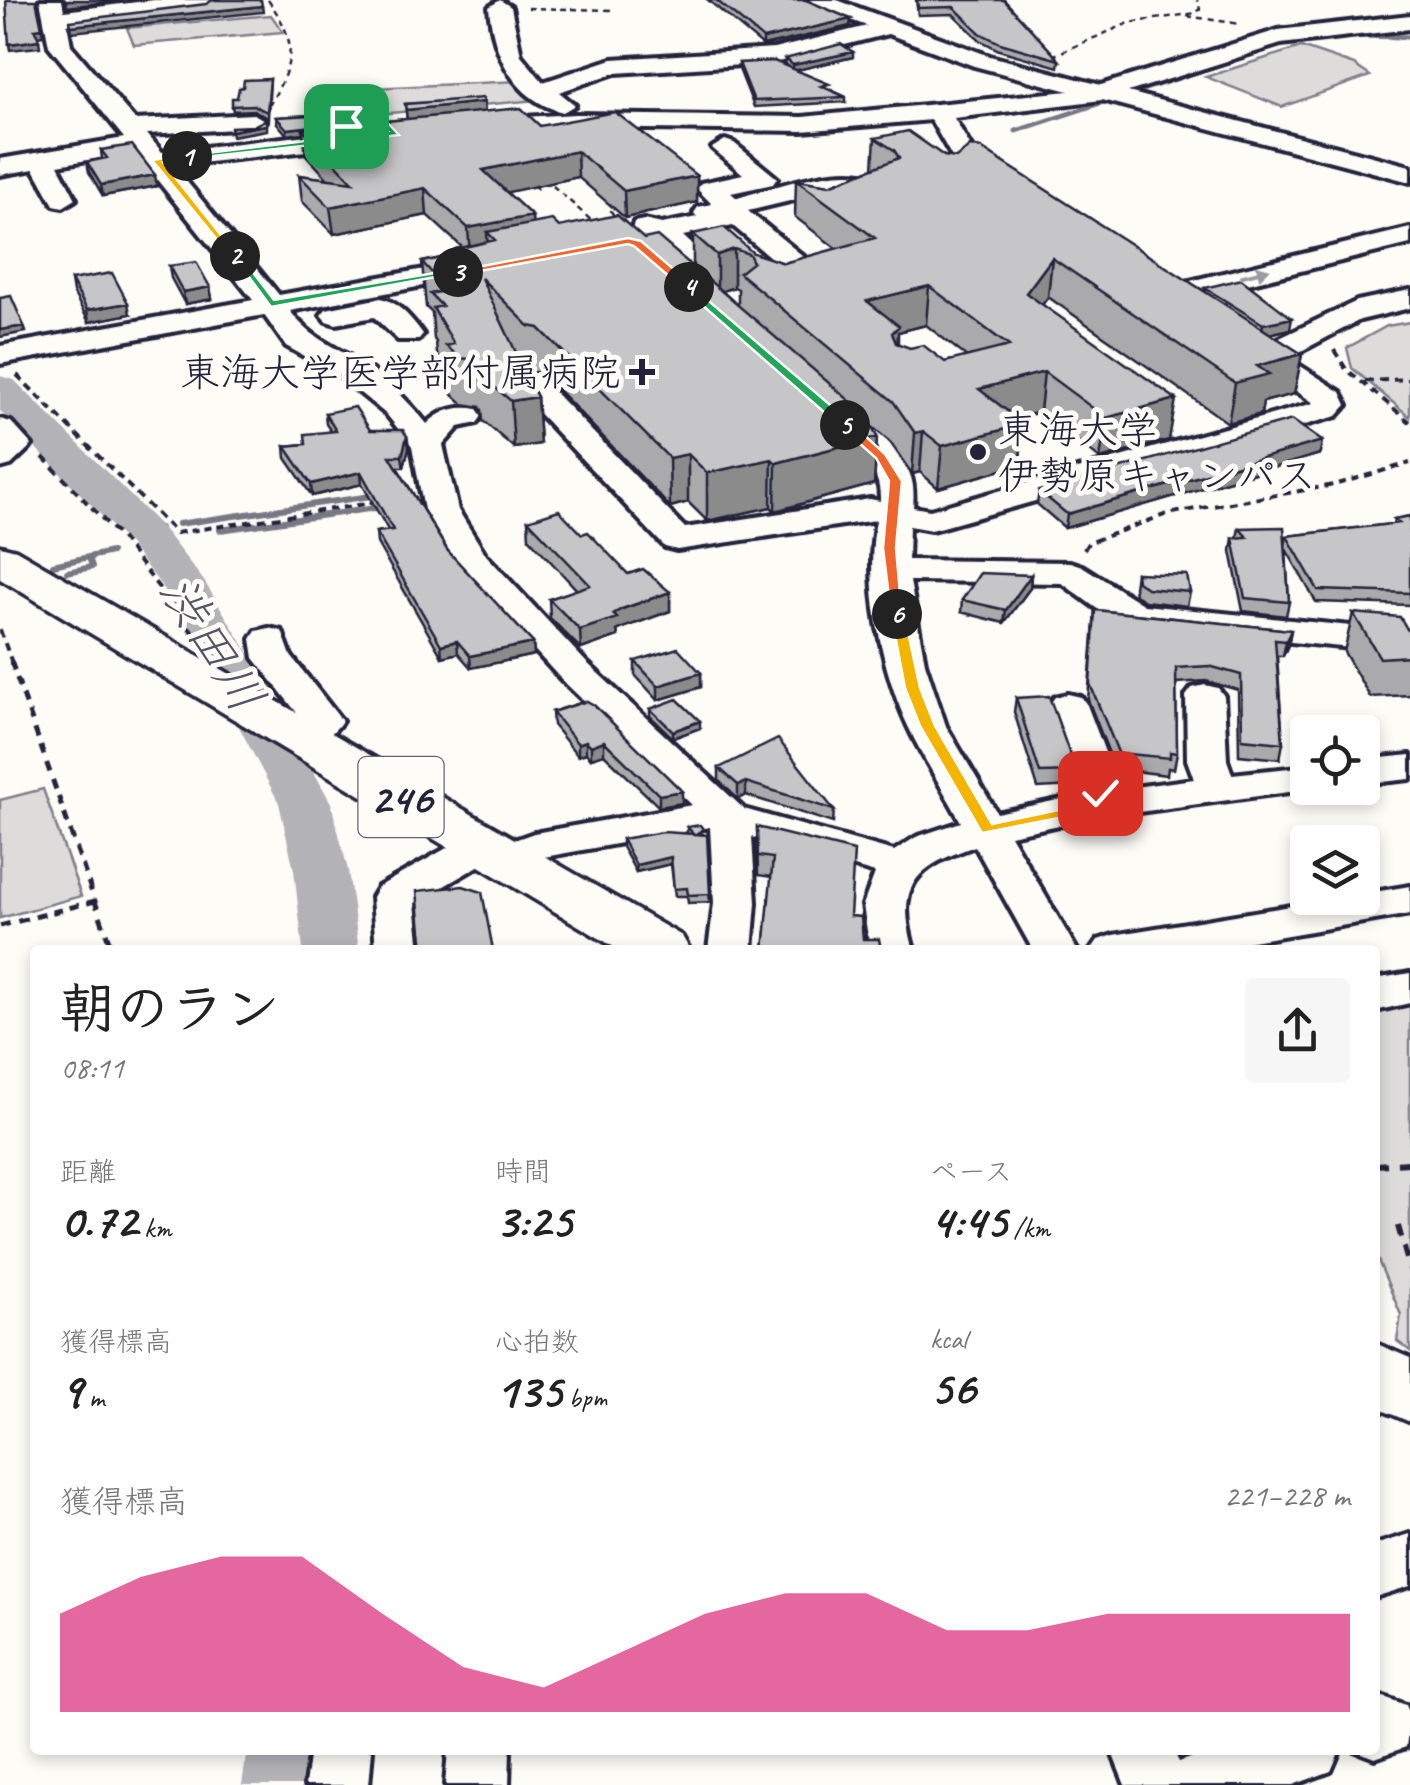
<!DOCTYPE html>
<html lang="ja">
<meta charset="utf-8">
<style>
body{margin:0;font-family:Caveat,"Klee One",sans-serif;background:#f6f6f6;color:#222;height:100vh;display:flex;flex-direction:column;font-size:38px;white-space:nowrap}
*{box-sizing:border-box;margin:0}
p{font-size:32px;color:#767676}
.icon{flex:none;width:55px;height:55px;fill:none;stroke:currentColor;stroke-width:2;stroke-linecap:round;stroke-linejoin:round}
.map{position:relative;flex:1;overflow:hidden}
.sheet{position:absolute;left:30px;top:945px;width:1350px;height:810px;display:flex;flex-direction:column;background:#fff;border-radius:10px;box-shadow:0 5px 15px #0003}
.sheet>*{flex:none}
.buttons{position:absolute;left:1290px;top:715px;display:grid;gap:20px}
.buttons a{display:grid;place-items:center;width:90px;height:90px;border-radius:10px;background:#fff;box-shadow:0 5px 15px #0003;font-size:50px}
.pin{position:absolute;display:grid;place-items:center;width:85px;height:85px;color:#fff;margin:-42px;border-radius:20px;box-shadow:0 5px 15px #0006}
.km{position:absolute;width:50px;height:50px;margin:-25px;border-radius:50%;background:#222;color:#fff;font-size:28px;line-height:50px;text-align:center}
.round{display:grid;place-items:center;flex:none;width:105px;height:105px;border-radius:10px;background:#f6f6f6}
.headline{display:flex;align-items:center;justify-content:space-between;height:170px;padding:0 30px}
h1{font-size:55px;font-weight:700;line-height:75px}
.metrics{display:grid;grid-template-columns:repeat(3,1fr);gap:15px;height:170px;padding:10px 30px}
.metrics div{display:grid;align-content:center}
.metrics b{font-size:50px;font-weight:700}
.metrics small{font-size:28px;font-weight:400}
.metrics p{font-size:28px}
.chart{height:280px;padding:20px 30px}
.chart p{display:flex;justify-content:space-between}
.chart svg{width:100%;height:180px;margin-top:10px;fill:#db2777;opacity:.7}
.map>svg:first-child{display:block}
.green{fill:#dddcdb;stroke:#807f8b;stroke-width:2.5}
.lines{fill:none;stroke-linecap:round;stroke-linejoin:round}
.stream-far1{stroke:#787885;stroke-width:5}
.stream{stroke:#787885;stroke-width:6}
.river{fill:#b2b2b7;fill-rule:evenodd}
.minor-casing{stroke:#22223b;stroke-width:8}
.highway-casing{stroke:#22223b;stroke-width:7}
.path-far3{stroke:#22223b;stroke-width:2.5;stroke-dasharray:6 5;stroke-linecap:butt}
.path-far2{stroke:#22223b;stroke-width:4;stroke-dasharray:8 6;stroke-linecap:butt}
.path-far1{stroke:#22223b;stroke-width:5;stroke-dasharray:10 8;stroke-linecap:butt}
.path{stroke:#22223b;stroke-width:6;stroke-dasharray:12 10;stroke-linecap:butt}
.minor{fill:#fdfcf7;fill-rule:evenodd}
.highway{fill:#fdfcf7;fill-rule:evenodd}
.wall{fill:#aaaaac;stroke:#22223b;stroke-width:2.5;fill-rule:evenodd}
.shaded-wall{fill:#8b8b8c;stroke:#22223b;stroke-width:2.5}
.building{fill:#c6c6c8;stroke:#22223b;stroke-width:2.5;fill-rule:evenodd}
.oneway{fill:#9a9aa2}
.split-1{fill:#22a559;stroke:#fff;stroke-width:2.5}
.split-2{fill:#f5b400;stroke:#fff;stroke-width:2.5}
.split-3{fill:#22a559;stroke:#fff;stroke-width:2.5}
.split-4{fill:#f0652b;stroke:#fff;stroke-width:2.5}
.split-5{fill:#22a559;stroke:#fff;stroke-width:2.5}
.split-6{fill:#f0652b;stroke:#fff;stroke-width:2.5}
.split-7{fill:#f5b400;stroke:#fff;stroke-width:2.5}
.poi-dot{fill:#22223b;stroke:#fdfcf7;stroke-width:4}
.labels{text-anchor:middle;stroke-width:10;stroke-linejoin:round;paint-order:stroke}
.far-poi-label{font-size:40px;fill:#22223b;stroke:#fdfcf7;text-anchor:end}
.shield{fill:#fdfcf7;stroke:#646373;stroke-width:2.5}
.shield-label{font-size:45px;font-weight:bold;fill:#22223b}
.water-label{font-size:50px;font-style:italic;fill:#545466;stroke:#fdfcf7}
</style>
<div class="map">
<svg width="1410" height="1785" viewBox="0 0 1410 1785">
<rect width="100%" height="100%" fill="#fdfcf7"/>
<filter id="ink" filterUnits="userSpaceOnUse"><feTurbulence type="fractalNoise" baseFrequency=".01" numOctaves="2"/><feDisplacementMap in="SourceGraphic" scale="20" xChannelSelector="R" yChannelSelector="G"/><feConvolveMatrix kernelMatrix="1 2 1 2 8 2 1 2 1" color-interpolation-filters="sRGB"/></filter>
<g filter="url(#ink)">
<path class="green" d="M271,15L283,32L134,45L127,28Z
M1301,47L1354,65L1370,76L1282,107L1206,77Z
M520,81L538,100L356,116L352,89Z
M1410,322V417L1352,368L1347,348L1387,326Z
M43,789L81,896L0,918V800Z
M1410,1002V1351L1397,1341L1401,1315L1375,1253V1009Z"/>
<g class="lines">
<path class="stream-far1" d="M1343,36L1410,37
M1132,93L1293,41
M1016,131L1110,100"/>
<path class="stream" d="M178,524L378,495
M220,530L383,507
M144,534L160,528
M53,565L111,552
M67,572L92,567L89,557"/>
<path class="river" d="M0,376L14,380L160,525L204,581L249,654L331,803L348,870L359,950H303L294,870L279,803L201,654L161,585L128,543L0,411Z
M247,1750H327L324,1785H242Z"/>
<g class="minor-casing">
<path id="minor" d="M40,0H62L64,11L154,0H218L207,7L67,24L71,45L135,120L254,114L266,121L254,128L147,134L162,152L359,129L368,132L372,137L368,142L359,145L174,166L279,295L481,259L491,261L495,267L481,275L290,311C311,338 329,344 358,361C384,378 408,400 427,424C440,410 459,405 477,409L482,416L477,423L459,427L443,445L458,510L486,555L586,662L744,809L894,851L916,837L961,822C944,790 923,759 908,726C881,668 864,583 876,520L677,550L665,547L517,390L513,383L517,376H539L685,528L870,499L880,501C882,456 841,446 819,415L824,408C855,401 898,447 910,474C914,485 914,495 913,507L930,510L1314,403L1240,353L1236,347L1240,341L1251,338L1267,344L1357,301L1410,290V308L1360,320L1288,358L1341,392L1347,405L1337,416L943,527L931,530L909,526L908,560L1070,562L1082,566L1144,605L1410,632V654L1142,627L1111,619L1062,583L910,581L925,663L946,726L997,813L1081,795L1049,705L1055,697L1068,694L1081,697L1087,705L1119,789L1194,779L1187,760L1186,696L1192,688L1205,685L1218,688L1224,696L1227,760L1232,774L1308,766V788H1319L1094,818L1010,835L1077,950H1033L975,846C915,867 895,885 914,950H870L863,905L875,873L752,837L756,903L752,950H708L714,903L710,827L544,857L506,871L491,867L487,861L415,903L420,950H376L372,897L378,887L468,836L483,832L498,836L503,844L534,833L692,805L560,678L460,568L424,510L412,446L387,415L338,375L286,346L264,315L0,364V346L253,300L135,152L58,165L76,199L63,207L54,205L34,169L0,175V159L124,138L49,46Z
M500,0L511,7L521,55L543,82L612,59L774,49L867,26L809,5L806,0H837L990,56L1101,85L1278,30L1410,15V29L1281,44L1128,92L1410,166V182L1102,100L954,118L975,154L1021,187L1008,195L956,164L931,120L802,131L576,128L480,132L468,125L471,120L576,114L802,117L1069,91L974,66L888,34L774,63L615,73L559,92L575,105L563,112C514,100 493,54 489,7Z
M725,140L734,143L777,178L773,184L731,193L737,198C776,188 862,153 890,189L865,204L852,196L859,188L848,187L748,211L825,274L829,280C819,293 795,300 779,296L775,290L779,284L795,278L733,226L683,236L750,299C726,329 692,312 673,286L677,280C695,275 703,285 716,296L657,242L586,256L576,254L572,248L576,242L632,230L634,222L644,220L662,224L697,217L694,213L698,207L712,204L697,189L701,183L743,174L712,148Z
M1410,228V244L1171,303L1161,300L1157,294L1161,288Z
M381,298C398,302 413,320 423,334L418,340H398L374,317L336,324L326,321L321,315L326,309Z
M0,419L11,422L32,445L11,465L0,468Z
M269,628L282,631L291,656L342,721C329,740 308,751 285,745L280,737L301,718L254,658L251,639L256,631Z
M1410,755V779L1362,784V760Z
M1410,886V914L1200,950H1091L1098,940L1113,935L1340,898H1362V894Z
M1410,973V1003L1375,1011V979Z
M1410,1534V1586L1375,1597V1545Z
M1384,1697L1406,1705L1410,1715L1406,1747L1375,1758L1354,1750H1375V1700Z
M310,1750H372L369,1785H305Z
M448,1750H510L509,1785H445Z
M1111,1750H1173L1179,1762L1213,1750H1340L1331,1771L1293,1785H1125Z"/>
</g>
<g class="highway-casing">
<path id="highway" d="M0,546L16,550L682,936L690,950H619L0,579Z
M1375,1343L1410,1358V1422L1375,1407Z"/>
</g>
<path class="path-far3" d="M268,0C298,42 295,60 270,104
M528,8L612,10
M1187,16L1240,24
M1052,56L1129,23L1196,13L1200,9L1197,0
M534,186L538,189
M553,186L593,222
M614,216L611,211L616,210"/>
<path class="path-far2" d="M1334,350L1346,369L1410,422
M17,375L176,533L379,502
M1365,381L1410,379
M43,457L121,538L195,635
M1084,550L1088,543L1167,514L1334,485L1410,463
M0,630L12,663"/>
<path class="path-far1" d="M11,661L112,950
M0,926L95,901"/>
<path class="path" d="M1375,1165L1410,1163
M1398,1226L1410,1270"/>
<use href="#minor" class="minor"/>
<use href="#highway" class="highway"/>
</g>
<path class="wall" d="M708,0H806L850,26L763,46Z
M916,0H1004L1059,60L1058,67L999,50L980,40L953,14L918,15Z
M853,57L796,70L829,89L846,97V102L754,107L739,69V63L789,67L785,64V59Z
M270,79L268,118L254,110L233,111L232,106L237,98Z
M484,102L485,112L540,126L697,176V202L625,218L578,177L506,192L532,216V224L644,239L693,266V234L784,263L837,249L795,217L796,180L830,185L873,168L875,138L944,156L1205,291V288L1290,329L1270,334L1302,354L1294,394L1263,402L1261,414L1228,423L1048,297L1042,304L1169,440L1100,459L1040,412L1016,418L1024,424L1019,465L938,488L920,472L912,474L890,442L870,425L877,437L874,484L775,511L771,507L707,521L688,502L670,507L542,373L532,372L520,360L537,397L540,444L514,448L483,421L482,410L480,407L463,404L450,392L448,373L437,354L436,342L434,339L432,313L426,307L422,262L456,255V249L462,247L427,215L334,234L302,201L299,175L328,179L306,155L303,133L287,135L277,123L276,117L332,114L333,126L407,119L405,104ZM734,287L738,289V306L722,291ZM926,325L967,357L945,362L898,344V332Z
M101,150L157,186L103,196L89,172L87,162L102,159Z
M169,266L210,287L212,299L185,304L171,278Z
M71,280L130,314L89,322L73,292Z
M325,413L370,430L407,436L409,448L404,467H397L447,550L533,643L534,655L471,668L458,653L442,657L377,543L376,532L388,530L362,484L312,496L286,458L285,446L306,444L331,431L326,424Z
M1320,454L1065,528L1037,504L1039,491Z
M1410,516V605L1316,602L1286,549L1289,602L1286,616L1243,611L1231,551L1233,538H1237L1239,528L1285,545L1287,536L1393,524L1394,519Z
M528,520L582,534L628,574L670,592V611L623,628L617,631L618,636L581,649L550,618L549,599L577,590L529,538Z
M1136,573L1190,592L1187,606L1145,601L1135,595L1134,587Z
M1031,575L1030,588L1004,623L961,612L962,600Z
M1095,610L1291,630L1288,645L1283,656H1277L1283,743L1280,759L1239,755L1238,690L1206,681L1176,683L1177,753L1174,769L1168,768L1167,775L1134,771L1132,782L1121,784L1088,700Z
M1353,613L1410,634V695L1370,697L1344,652Z
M635,661L701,673V687L658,700L635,675Z
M1016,698L1076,772L1074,786L1038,788L1014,712Z
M587,701L682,803L659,807L604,754L591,758L586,753L578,756L553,725L552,712Z
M650,709L700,728L673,738L650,716Z
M719,768L834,810L833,823L746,795L738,799L719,781Z
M687,827L703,834L710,902L688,903L687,896H675L671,864L636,872L622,847V839L687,833Z
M757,827L850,916L863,939L764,950L772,877L758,875Z"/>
<path class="shaded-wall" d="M66,0H123L67,7Z
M262,6L263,12L72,32L71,26Z
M851,19L850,26L763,46V39Z
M42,28L43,35L37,36L35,29Z
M39,40L40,47L10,50L9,44Z
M853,52V57L793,71V65Z
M484,102L485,113L407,122L406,110Z
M267,119V130L232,136L231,131L266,125Z
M332,124L333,130L303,129V133L287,135V129Z
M577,151L578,177L485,197L483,170Z
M155,175L157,186L103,196L101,185Z
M697,176V202L625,218L624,191Z
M425,188L427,215L334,234L330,207Z
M532,216L533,243L487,232L488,251L470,255L468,228Z
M734,249V287L717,293V255Z
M1052,258L1048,297L1022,332L1026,293Z
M929,286L926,325L898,332L896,365L867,301Z
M210,287L212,299L185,304L183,292Z
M128,303L130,314L89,322L87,310Z
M1292,318L1290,329L1261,336L1263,324Z
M24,326L26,332L0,337V330Z
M1302,354L1294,394L1263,402L1261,414L1228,423L1235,383L1257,366Z
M1044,372L1040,412L975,429L979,389Z
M537,397L540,444L514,448L511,401Z
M1176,399L1169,440L1100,459L1106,418Z
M1024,424L1019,465L938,488L942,446Z
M923,431L920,472L912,474L915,433Z
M407,436L409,448L404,467L402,456Z
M877,437L874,484L775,511L776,463Z
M1322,441L1320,454L1065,528L1067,514Z
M688,454V502L670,507L669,458Z
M772,459L771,507L707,521V473Z
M361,472L362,484L312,496L311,484Z
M1031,575L1030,588L1004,623L1006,610Z
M670,592V611L623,628L617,631L618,636L581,649L580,630L622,609Z
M1291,630L1288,645L1283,656L1286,641Z
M457,641L458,653L442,657L441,645Z
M533,643L534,655L471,668L470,656Z
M701,673V687L658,700V686Z
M700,721V728L673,738V731Z
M586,741V753L578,756V744Z
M604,741V754L591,758V746Z
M1135,766L1132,782L1121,784L1124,767Z
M746,782V795L738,799V785Z
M682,791V803L659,807V795Z
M671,857V864L636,872V865Z"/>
<path class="building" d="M6,0H36L42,28L35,29L39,40L9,44Z
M213,0H261L262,6L71,26L70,21L206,4Z
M716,0H806L851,19L763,39Z
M917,0H1004L1059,60L1000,43L980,33L954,7L918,8Z
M841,44L853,52L793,65L785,59Z
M774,61L829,84L821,86L846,97L754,101L739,63Z
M270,79L267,112L253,105L232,106V98H237L239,88L243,87L244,80Z
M483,98L484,102L406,110L405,104Z
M521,108L540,126L615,112L697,176L624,191L577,151L483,170L532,216L468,228L425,188L330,207L299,175L353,182L303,129Z
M332,114V124L287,129L276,117Z
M267,119L266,125L231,131V127L253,126Z
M908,131L944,156L956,158L970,146L981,148L1302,354L1257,366L1269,374L1235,383L1052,258L1026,293L1176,399L1106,418L1044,372L979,389L1024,424L942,446L923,431L915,433L893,401L739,273L753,262L749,254L734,249L717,255L693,234L724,227L753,253L784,263L875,238L796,180L830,185L899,158L894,150L875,138ZM929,286L1009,346L945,362L923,345L910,348L896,343L892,333L899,326L867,301Z
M132,145L155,175L101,185L87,162L107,158L101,150Z
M617,215L644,239L657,236L864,413L877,437L776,463L772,459L707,473L688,454L669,458L539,328L529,326L481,278L537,397L511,401L479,374L482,369L476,360L460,358L446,346L454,344L433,308L442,306L430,294L448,290L422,262L461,254L456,249L495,240L487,232L552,220L559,227Z
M196,262L210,287L183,292L169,266Z
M112,273L128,303L87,310L71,280Z
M1241,279L1292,318L1263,324L1205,288Z
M11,296L24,326L0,330V298Z
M355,407L370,430H403L407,436L402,456H390L447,550L533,643L470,656L457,641L441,645L376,532L393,530L361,472L311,484L285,446L306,444L305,434L336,431L325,413Z
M1292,420L1322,441L1067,514L1039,491Z
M559,510L582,534L588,532L628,574L643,569L670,592L622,609L613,614L617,618L580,630L549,599L590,585L528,520Z
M1410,516V593L1318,590L1287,536L1399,523L1394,519Z
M1284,527L1289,602L1245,598L1233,538L1247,537L1239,528Z
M980,573L1031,575L1006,610L962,600Z
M1136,573L1187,575L1190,592L1147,588L1137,581Z
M1095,610L1291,630L1286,641L1275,640L1283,743L1242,739L1241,675L1209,666L1176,668L1177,753L1170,752V758L1128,754L1135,766L1124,767L1090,684Z
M1353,613L1400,617L1410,634V656L1380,658Z
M678,648L701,673L658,686L635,661Z
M1049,696L1076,772L1040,773L1016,698Z
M677,699L700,721L673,731L650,709Z
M587,701L594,705L682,791L659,795L604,741L591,746L586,741L578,744L552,712Z
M778,739L834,810L746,782L738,785L719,768Z
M700,825L703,829L696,834L707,835L710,894L688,895L687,888L674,889L671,857L636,865L622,839L663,832L694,834L687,827Z
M757,827L854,851L850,916L861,917L863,939H879L881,950H764L773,858L758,856Z
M463,886L482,892L493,950H423L417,891Z"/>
<defs><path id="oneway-solid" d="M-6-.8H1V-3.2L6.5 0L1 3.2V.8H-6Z" transform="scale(2.5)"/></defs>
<use class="oneway" href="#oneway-solid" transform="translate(1255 273) rotate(-14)"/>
</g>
<path class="split-1" d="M386,121L399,135L187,159L182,156L388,131L384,127L341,126Z"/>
<path class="split-2" d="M190,154V158L163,162L239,258H232L152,160Z"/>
<path class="split-3" d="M232,254H239L274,300L458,269L463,272L271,307Z"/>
<path class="split-4" d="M628,238L641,241L692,285V290H685L634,246L628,244L458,275L452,272Z"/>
<path class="split-5" d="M689,284L850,422V427H841L685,290Z"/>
<path class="split-6" d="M841,422H850L885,454L902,481L896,548L902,616L891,614L883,548L889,481L876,458L841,427Z"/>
<path class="split-7" d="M897,609L904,614L920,688L935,726L992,824L1096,802L1093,793L1100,788L1108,793L1110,808L982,833L920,726L905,688L891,614Z"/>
<g class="poi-dot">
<path d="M637 357h10v10h10v10h-10v10h-10v-10h-10v-10h10z"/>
<circle cx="978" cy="452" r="10"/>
</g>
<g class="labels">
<g class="far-poi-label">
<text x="620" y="386">東海大学医学部付属病院</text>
<text x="998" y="443" text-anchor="start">東海大学<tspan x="998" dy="46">伊勢原キャンパス</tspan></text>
</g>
<rect class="shield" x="358.5" y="757" width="85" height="80" rx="8"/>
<g class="shield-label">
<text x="401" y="813">246</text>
</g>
<g class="water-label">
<text transform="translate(213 643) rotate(58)" y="18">渋田川</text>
</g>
</g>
</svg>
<div class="buttons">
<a><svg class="icon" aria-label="locate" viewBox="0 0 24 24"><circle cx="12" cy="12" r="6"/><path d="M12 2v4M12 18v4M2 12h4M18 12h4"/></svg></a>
<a><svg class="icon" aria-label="layers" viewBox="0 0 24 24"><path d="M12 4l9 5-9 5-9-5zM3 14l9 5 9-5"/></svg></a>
</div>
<div class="pin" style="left:346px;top:126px;background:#1e9e55"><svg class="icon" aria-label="arrive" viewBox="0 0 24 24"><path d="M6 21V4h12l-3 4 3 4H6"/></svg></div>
<div class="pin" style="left:1100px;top:793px;background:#d93025"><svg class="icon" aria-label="check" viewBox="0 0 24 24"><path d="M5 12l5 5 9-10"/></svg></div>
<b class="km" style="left:187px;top:156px">1</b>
<b class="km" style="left:235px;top:256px">2</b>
<b class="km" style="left:458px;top:272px">3</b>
<b class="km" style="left:689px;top:287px">4</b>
<b class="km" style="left:845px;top:425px">5</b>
<b class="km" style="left:897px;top:614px">6</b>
<section class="sheet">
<div class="headline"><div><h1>朝のラン</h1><p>08:11</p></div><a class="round"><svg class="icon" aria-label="share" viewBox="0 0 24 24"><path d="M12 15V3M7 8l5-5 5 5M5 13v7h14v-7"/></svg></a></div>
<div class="metrics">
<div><p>距離</p><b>0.72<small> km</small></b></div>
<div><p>時間</p><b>3:25</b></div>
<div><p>ペース</p><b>4:45<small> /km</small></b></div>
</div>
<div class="metrics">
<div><p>獲得標高</p><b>9<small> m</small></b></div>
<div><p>心拍数</p><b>135<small> bpm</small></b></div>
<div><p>kcal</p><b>56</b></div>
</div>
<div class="chart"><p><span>獲得標高</span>221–228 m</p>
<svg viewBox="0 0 160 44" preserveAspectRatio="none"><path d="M0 44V20L10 11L20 6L30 6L40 20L50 33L60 38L70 29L80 20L90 15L100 15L110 24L120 24L130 20L140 20L150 20L160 20V44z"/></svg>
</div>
</section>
</div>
